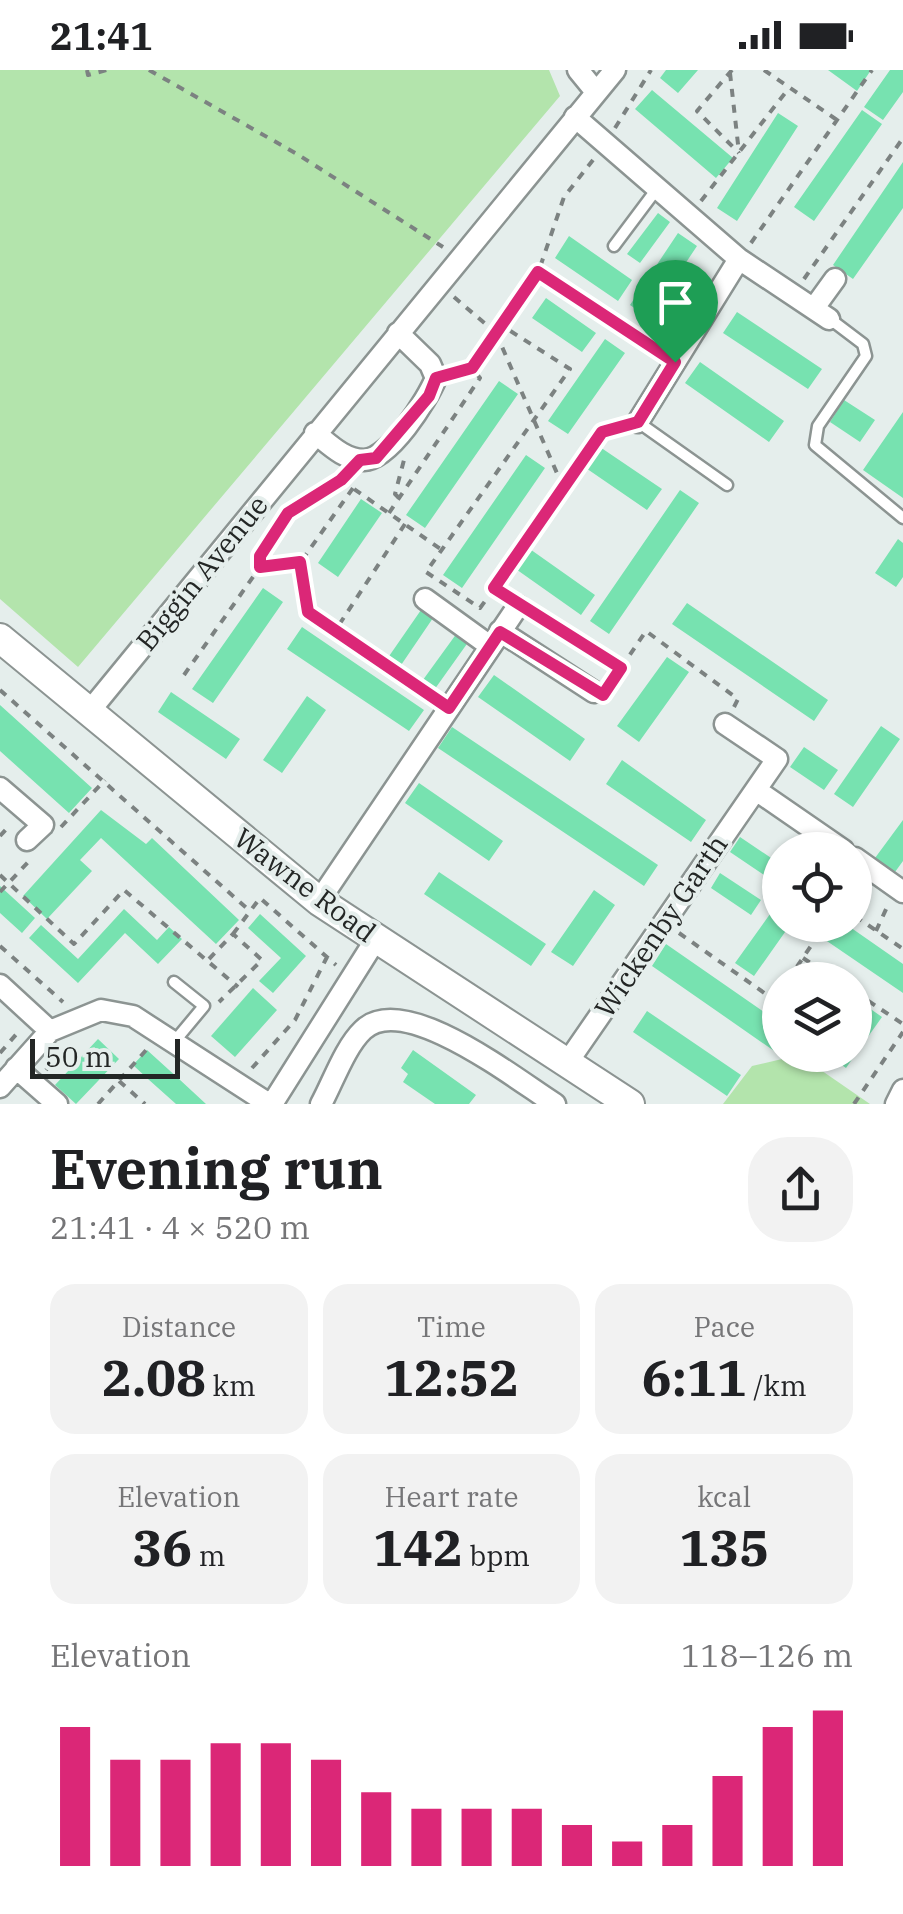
<!DOCTYPE html>
<meta charset="utf-8">
<style>
body{margin:0;font-family:"IBM Plex Serif",serif;background:#f2f2f2;color:#202124;height:100vh;display:flex;flex-direction:column;font-size:38px;white-space:nowrap}
*{box-sizing:border-box;margin:0}
p{font-size:32px;color:#757577}
.icon{flex:none;width:55px;height:55px;fill:none;stroke:currentColor;stroke-width:2;stroke-linecap:round;stroke-linejoin:round}
.map{position:relative;height:1034px;overflow:hidden}
.side{display:flex;flex-direction:column;background:#fff;flex:1}
.side>*{flex:none}
.buttons{position:absolute;left:762px;top:762px;display:grid;gap:20px}
.buttons a{display:grid;place-items:center;width:110px;height:110px;border-radius:50%;background:#fff;box-shadow:0 2px 8px #0004;font-size:50px}
.scale{position:absolute;left:30px;bottom:25px;width:150px;box-sizing:border-box;padding-left:10px;border:5px solid #232625;border-top:0;font-size:28px;line-height:35px;white-space:nowrap;color:#232625;-webkit-text-stroke:8px #e5eeec;paint-order:stroke}
.pin{position:absolute;display:grid;place-items:center;width:85px;height:85px;color:#fff;margin:-102px -42px;border-radius:50% 50% 50% 0;rotate:-45deg;box-shadow:0 0 10px #0007}
.pin .icon{rotate:45deg}
.round{display:grid;place-items:center;flex:none;width:105px;height:105px;border-radius:40px;background:#f2f2f2}
.headline{display:flex;align-items:center;justify-content:space-between;height:170px;padding:0 50px}
h1{font-size:55px;font-weight:700;line-height:75px}
.metrics{display:grid;grid-template-columns:repeat(3,1fr);gap:15px;height:170px;padding:10px 50px}
.metrics div{display:grid;align-content:center;border-radius:25px;background:#f2f2f2;text-align:center}
.metrics b{font-size:50px;font-weight:700}
.metrics small{font-size:28px;font-weight:400}
.metrics p{font-size:28px}
.chart{height:280px;padding:20px 50px}
.chart p{display:flex;justify-content:space-between}
.chart svg{width:100%;height:180px;margin-top:10px;stroke:#db2777;stroke-width:6}
.status{display:flex;justify-content:space-between;align-items:center;height:70px;padding:0 50px;background:#fff;direction:ltr}
.status svg{height:28px;fill:currentColor}
.map>svg:first-child{display:block}
.green{fill:#b3e4ac}
.building{fill:#77e2b0}
.lines{fill:none;stroke-linecap:round;stroke-linejoin:round}
.lane-casing{stroke:#8c9492;stroke-width:15}
.street-casing{stroke:#8c9492;stroke-width:25}
.secondary-casing{stroke:#8c9492;stroke-width:32}
.path{stroke:#7c8281;stroke-width:4;stroke-dasharray:8 8;stroke-linecap:butt}
.lane{stroke:#fff;stroke-width:10}
.street{stroke:#fff;stroke-width:20}
.secondary{stroke:#fff;stroke-width:28}
.route-casing{stroke:#fff;stroke-width:20}
.route{stroke:#db2777;stroke-width:12}
.labels{text-anchor:middle;stroke-width:8;stroke-linejoin:round;paint-order:stroke}
.street-label{font-size:28px;fill:#232625;stroke:#e5eeec}
</style>
<div class="status"><b>21:41</b><svg viewBox="0 0 49 12"><path d="M0 12V9h3v3zM5 12V6h3v6zM10 12V3h3v9zM15 12V0h3v12zM26 1h20v11H26zM47 4h2v5h-2z"/></svg></div>
<div class="map">
<svg width="903" height="1034" viewBox="0 0 903 1034">
<rect width="100%" height="100%" fill="#e5eeec"/>
<path class="green" d="M0,0H549L560,26L78,597L0,529Z
M799,985L870,1034H723L752,996Z"/>
<path class="building" d="M666,0H698L678,23L660,8Z
M828,0H871L857,21Z
M890,0H903V22L883,50L864,37Z
M652,20L733,88L716,108L635,39Z
M862,40L882,54L814,151L794,137Z
M778,43L798,56L737,151L717,138Z
M903,92V138L853,209L833,195Z
M658,143L670,152L640,193L627,184Z
M678,163L697,176L649,248L630,235Z
M569,166L632,210L618,231L555,188Z
M546,228L596,263L582,282L532,248Z
M737,242L822,299L808,319L723,263Z
M605,269L625,283L568,364L548,351Z
M700,292L784,351L769,372L685,313Z
M499,311L518,324L425,458L406,445Z
M844,330L875,350L860,372L830,352Z
M903,342V428L863,400Z
M594,373L662,419L647,440L580,394Z
M526,385L545,398L462,518L443,505Z
M680,420L699,433L609,564L590,551Z
M361,429L382,443L338,507L318,493Z
M898,469L903,473V507L896,517L875,503Z
M527,477L595,525L581,545L513,497Z
M263,518L283,532L213,633L192,619Z
M687,533L828,630L814,651L672,554Z
M421,540L433,548L397,601L385,592Z
M302,557L424,640L409,661L287,579Z
M457,563L469,571L432,623L420,614Z
M667,587L689,602L639,672L617,656Z
M494,605L585,669L570,691L478,627Z
M171,622L240,669L226,689L158,642Z
M307,626L326,640L282,703L263,690Z
M0,635L92,718L69,743L0,681Z
M881,656L900,669L853,737L834,724Z
M452,657L658,795L644,816L438,678Z
M804,677L838,700L824,720L790,697Z
M622,690L706,750L691,772L606,714Z
M419,713L503,771L489,791L405,733Z
M101,740L146,774L152,768L239,850L216,874L101,768L80,790L92,801L47,849L23,826Z
M903,750V791L895,802L875,788Z
M740,767L780,794L773,811L730,782Z
M439,802L546,874L531,896L424,824Z
M720,803L761,830L751,845L711,818Z
M0,816L35,848L22,863L0,843Z
M594,820L615,835L573,896L551,882Z
M780,830V855H790L754,906L735,893Z
M124,839L157,870L169,857L182,869L158,894L125,863L78,913L29,868L41,855L78,889Z
M260,844L306,886L273,923L259,911L281,888L248,858Z
M829,855H847L903,894V923L821,867Z
M666,874L780,953V985L652,896Z
M253,918L277,940L235,987L211,966Z
M862,933L882,947L855,985V943Z
M647,941L741,1005L727,1026L633,962Z
M98,969L119,989L76,1034L55,1015Z
M147,980L179,1009L206,1034H176L148,1009L133,995Z
M413,980L476,1025L469,1034H435L403,1012L408,1004L401,998Z
M828,985H855L846,998Z"/>
<g class="lines">
<g class="lane-casing">
<path id="lane" d="M614,176L656,120
M830,249L863,274L866,286L818,356L815,375L903,448
M638,352L727,415
M174,972L204,936L174,912"/>
</g>
<g class="street-casing">
<path id="street" d="M578,0L596,22
M575,47L739,189L829,249
M814,238L835,209
M638,352L739,189
M315,363C329,374 344,390 364,390C390,389 427,330 436,308L430,294L398,263
M425,529L490,576
M500,561L594,622
M88,643L615,0
M0,718L43,755L27,770
M756,720L843,780
M855,788L903,822
M319,831L518,536
M0,915L50,961
M567,993L777,689L725,654
M16,998L57,1034
M0,1017L50,961L101,940L133,946L269,1034
M272,1034L376,869
M321,1034C333,1012 345,977 363,960C404,920 518,1011 555,1034
M896,1034L903,1020"/>
</g>
<g class="secondary-casing">
<path id="secondary" d="M0,568L319,831L630,1034"/>
</g>
<path class="path" d="M87,0L88,5L107,0
M149,0L297,84L443,177
M732,0L697,41L739,83
M764,0L837,50
M730,3L739,83
M615,58L651,0
M593,90L564,127L538,203L659,282
M701,131L789,18
M751,173L872,0
M804,209L903,68
M454,227L496,263L538,203
M496,263L563,417L602,362L622,357
M454,303L472,298L496,263
M341,410L442,480
M399,428L395,424L404,390
M389,443L480,308L472,298
M405,454L335,561L432,627
M300,495L309,542L335,561
M260,497C257,453 318,427 345,406
M494,519L480,538L426,502L570,299L501,255
M504,525L494,519L563,417
M532,545L621,598L612,613
M621,598L646,561L738,629L733,639
M184,605L260,497L300,493L353,418
M0,620L250,841
M61,757L105,710
M0,766L10,755
M0,805L74,874L124,820L238,917
M0,822L31,789
M855,846L903,879
M876,861L888,835
M679,863L780,934
M233,864L260,828L336,895
M0,876L63,932
M803,888L836,910
M209,889L233,864L262,890L219,932
M788,910L825,855
M855,922L903,954
M774,930L780,921
M0,983L20,960
M252,998L295,950L327,887
M46,1000L66,977
M119,1011L145,1034
M98,1034L148,978
M854,1034L903,962"/>
<use href="#lane" class="lane"/>
<use href="#street" class="street"/>
<use href="#secondary" class="secondary"/>
</g>
<g class="lines">
<g class="route-casing">
<path id="route" d="M538,202L675,292L638,352L602,362L494,518L621,598L603,625L500,562L449,638L308,542L300,492L260,497V486L288,443L341,410L360,390L376,388L429,326L436,308L472,298Z"/>
</g>
<use href="#route" class="route"/>
</g>
<g class="labels">
<g class="street-label">
<text transform="translate(202 503) rotate(-51)" y="10">Biggin Avenue</text>
<text transform="translate(305 815) rotate(37)" y="10">Wawne Road</text>
<text transform="translate(661 856) rotate(-56)" y="10">Wickenby Garth</text>
</g>
</g>
</svg>
<div class="buttons">
<a><svg class="icon" aria-label="locate" viewBox="0 0 24 24"><circle cx="12" cy="12" r="6"/><path d="M12 2v4M12 18v4M2 12h4M18 12h4"/></svg></a>
<a><svg class="icon" aria-label="layers" viewBox="0 0 24 24"><path d="M12 4l9 5-9 5-9-5zM3 14l9 5 9-5"/></svg></a>
</div>
<div class="scale">50 m</div>
<div class="pin" style="left:675px;top:292px;background:#1e9e55"><svg class="icon" aria-label="arrive" viewBox="0 0 24 24"><path d="M6 21V4h12l-3 4 3 4H6"/></svg></div>
</div>
<section class="side">
<div class="headline"><div><h1>Evening run</h1><p>21:41 · 4 × 520 m</p></div><a class="round"><svg class="icon" aria-label="share" viewBox="0 0 24 24"><path d="M12 15V3M7 8l5-5 5 5M5 13v7h14v-7"/></svg></a></div>
<div class="metrics">
<div><p>Distance</p><b>2.08<small> km</small></b></div>
<div><p>Time</p><b>12:52</b></div>
<div><p>Pace</p><b>6:11<small> /km</small></b></div>
</div>
<div class="metrics">
<div><p>Elevation</p><b>36<small> m</small></b></div>
<div><p>Heart rate</p><b>142<small> bpm</small></b></div>
<div><p>kcal</p><b>135</b></div>
</div>
<div class="chart"><p><span>Elevation</span>118–126 m</p>
<svg viewBox="0 0 160 44" preserveAspectRatio="none"><path d="M5 44V10M15 44V18M25 44V18M35 44V14M45 44V14M55 44V18M65 44V26M75 44V30M85 44V30M95 44V30M105 44V34M115 44V38M125 44V34M135 44V22M145 44V10M155 44V6"/></svg>
</div>
</section>
